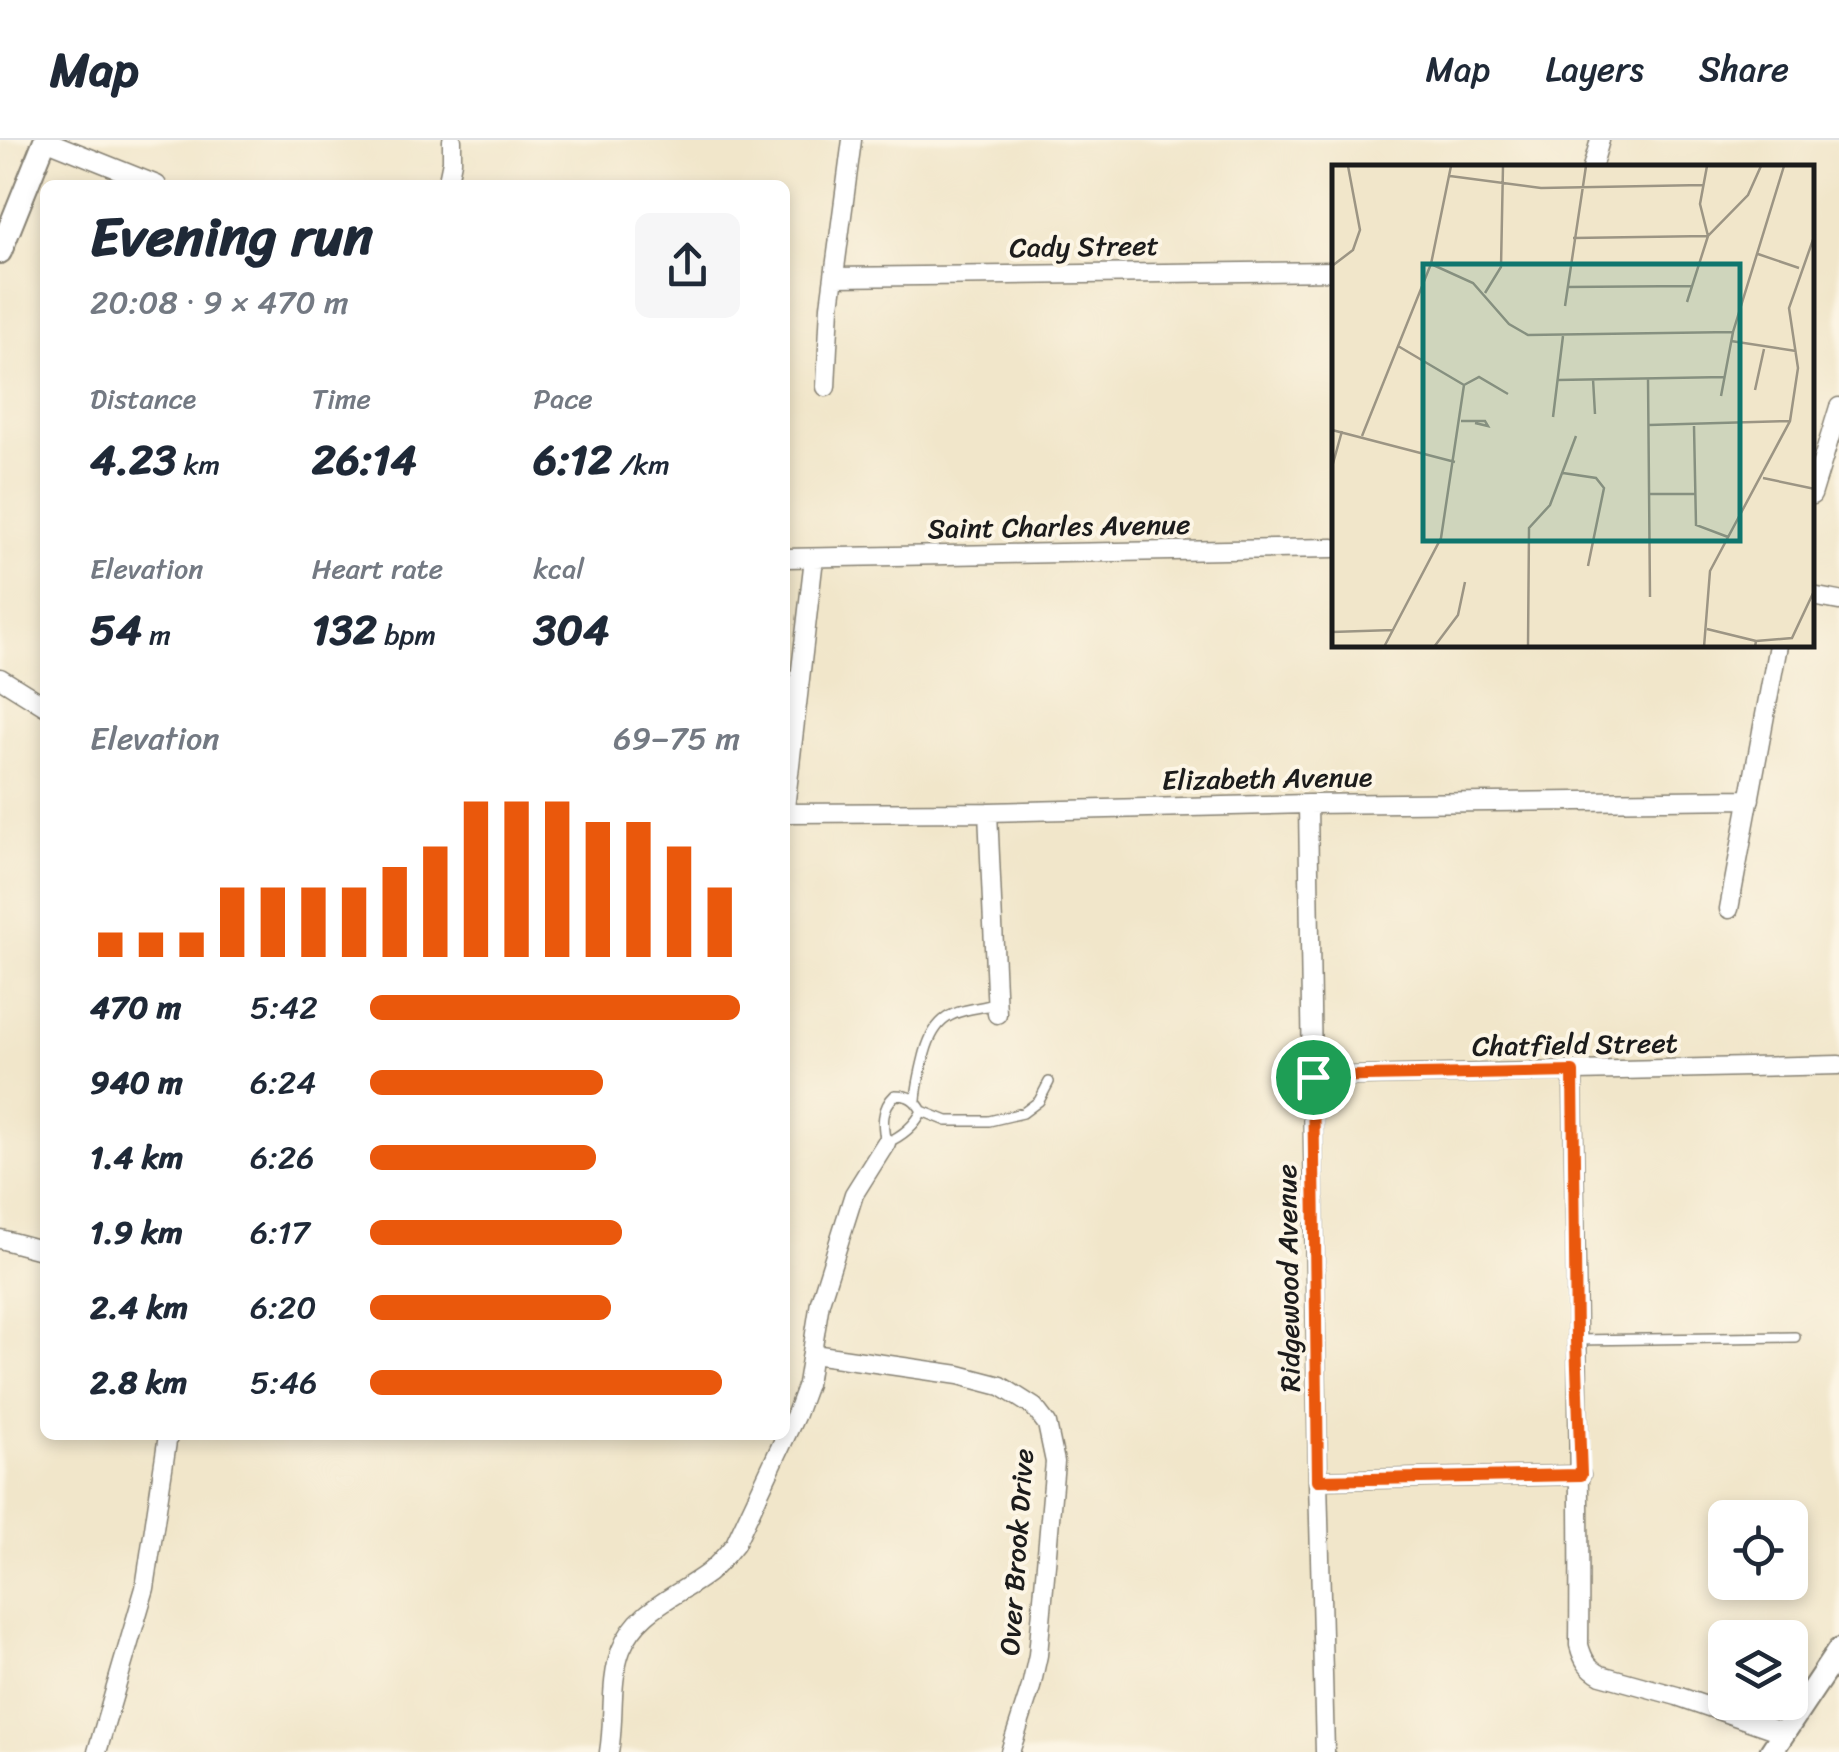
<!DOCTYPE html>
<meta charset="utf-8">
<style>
body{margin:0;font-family:Sriracha,sans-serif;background:#f6f6f7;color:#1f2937;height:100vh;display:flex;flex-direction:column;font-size:38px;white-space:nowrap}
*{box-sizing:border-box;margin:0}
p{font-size:32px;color:#747a83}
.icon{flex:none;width:55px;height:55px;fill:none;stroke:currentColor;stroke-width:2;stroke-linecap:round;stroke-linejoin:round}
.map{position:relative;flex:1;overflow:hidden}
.drawer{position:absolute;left:40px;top:40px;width:750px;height:1260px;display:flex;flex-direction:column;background:#fff;border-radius:15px;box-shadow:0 5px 15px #0003}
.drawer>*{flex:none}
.fabs{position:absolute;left:1708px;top:1360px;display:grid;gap:20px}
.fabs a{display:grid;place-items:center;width:100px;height:100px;border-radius:15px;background:#fff;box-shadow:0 5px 15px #0003;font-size:50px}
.pin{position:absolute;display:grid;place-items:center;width:85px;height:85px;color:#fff;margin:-42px;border:5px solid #fff;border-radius:50%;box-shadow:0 2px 10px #0007}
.round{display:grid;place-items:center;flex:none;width:105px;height:105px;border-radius:15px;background:#f6f6f7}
.head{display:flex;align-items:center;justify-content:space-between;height:170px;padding:0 50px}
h1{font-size:55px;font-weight:800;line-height:75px}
.figures{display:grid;grid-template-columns:repeat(3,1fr);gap:15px;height:170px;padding:10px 50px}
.figures div{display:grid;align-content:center}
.figures b{font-size:42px;font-weight:800}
.figures small{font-size:28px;font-weight:400}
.figures p{font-size:28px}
.chart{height:280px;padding:20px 50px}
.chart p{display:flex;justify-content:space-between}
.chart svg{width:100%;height:180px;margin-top:10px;stroke:#ea580c;stroke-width:6}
ul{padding:0 50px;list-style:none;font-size:32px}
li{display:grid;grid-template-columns:160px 120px 1fr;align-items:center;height:75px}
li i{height:25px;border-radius:12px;background:#ea580c}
header{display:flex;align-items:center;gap:60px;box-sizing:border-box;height:140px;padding:0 50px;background:#fff;border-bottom:2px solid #e0e1e3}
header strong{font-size:48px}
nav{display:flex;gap:55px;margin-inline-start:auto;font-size:35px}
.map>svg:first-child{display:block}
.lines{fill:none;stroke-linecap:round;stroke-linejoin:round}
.lane-casing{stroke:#868173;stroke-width:12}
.street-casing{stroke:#868173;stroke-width:21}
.secondary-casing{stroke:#868173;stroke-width:26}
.lane{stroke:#fff;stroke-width:9}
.street{stroke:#fff;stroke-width:18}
.secondary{stroke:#fff;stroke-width:22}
.route-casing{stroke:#fff;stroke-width:20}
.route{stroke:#ea580c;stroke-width:12}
.labels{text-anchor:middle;stroke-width:8;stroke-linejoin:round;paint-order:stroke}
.street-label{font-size:28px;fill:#1c1c1c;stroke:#fcf5e5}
.inset-road{fill:none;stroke:#9c9584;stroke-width:2.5}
.view{fill:#0f766e;fill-opacity:0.15;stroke:#0f766e;stroke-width:5}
.inset-edge{fill:none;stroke:#1c1c1c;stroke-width:5}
</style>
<header>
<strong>Map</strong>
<nav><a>Map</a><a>Layers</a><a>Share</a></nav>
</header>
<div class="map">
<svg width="1839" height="1612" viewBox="0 0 1839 1612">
<rect width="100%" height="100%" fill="#fcf5e5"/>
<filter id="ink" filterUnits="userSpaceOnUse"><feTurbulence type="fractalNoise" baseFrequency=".01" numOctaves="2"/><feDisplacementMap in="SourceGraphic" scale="20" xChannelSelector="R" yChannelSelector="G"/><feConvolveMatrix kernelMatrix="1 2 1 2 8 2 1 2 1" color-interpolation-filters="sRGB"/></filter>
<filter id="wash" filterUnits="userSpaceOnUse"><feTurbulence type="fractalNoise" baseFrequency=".0048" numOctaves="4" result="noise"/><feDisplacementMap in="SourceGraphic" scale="40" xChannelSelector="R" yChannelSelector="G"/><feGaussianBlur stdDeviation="2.25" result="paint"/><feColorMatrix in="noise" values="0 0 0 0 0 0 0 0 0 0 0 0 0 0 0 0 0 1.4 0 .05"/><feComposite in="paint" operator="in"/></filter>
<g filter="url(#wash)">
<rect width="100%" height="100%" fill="#f1e6ca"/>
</g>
<g filter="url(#ink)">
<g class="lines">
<g class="lane-casing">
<path id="lane" d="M895,955C909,955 915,959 922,971C914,987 902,996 886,1003C882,985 881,968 895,955Z
M916,960C917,944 921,929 925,913C937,870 958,872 997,864
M922,971L947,981H989L1023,973L1039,961L1049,942
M1576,1200L1795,1197"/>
</g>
<g class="street-casing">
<path id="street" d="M45,0L157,45
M1592,28L1600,0
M447,45L452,21V0
M834,137L1334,131
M826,247L830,166L852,0
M1812,355L1839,267
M785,418L1334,408
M1812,456L1839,461
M0,538L45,566
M1308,664L1318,1340L1325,1612
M785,668L814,418
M988,672L997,874
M785,673L988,672L1308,664L1750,659
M1729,769L1778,505
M1573,932C1575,1123 1581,1314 1579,1505C1583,1520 1588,1528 1601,1535L1677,1556L1784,1593
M1313,937L1839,925
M0,1099L45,1111
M813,1214L959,1235L1001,1246L1034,1267L1047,1284L1055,1322L1038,1515L1031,1547L1010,1612
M1318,1340L1581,1335
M97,1612L145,1448L168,1295
M609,1612C615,1578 609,1543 621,1510C637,1469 676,1457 708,1433C719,1424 727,1414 735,1404L796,1274L807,1244L820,1162L854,1054L886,1003"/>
</g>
<g class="secondary-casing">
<path id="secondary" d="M0,112L45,0
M1771,1612L1839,1510"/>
</g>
<use href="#lane" class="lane"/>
<use href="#street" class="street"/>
<use href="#secondary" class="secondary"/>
</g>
</g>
<g class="lines" filter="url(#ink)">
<g class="route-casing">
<path id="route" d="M1573,932L1576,1200L1581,1335L1318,1340L1313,937Z"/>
</g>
<use href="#route" class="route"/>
</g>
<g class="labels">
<g class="street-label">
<text transform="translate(1084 106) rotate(-1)" y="10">Cady Street</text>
<text transform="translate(1059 386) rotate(-1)" y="10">Saint Charles Avenue</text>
<text transform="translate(1267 638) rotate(-1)" y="10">Elizabeth Avenue</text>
<text transform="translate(1575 904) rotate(-1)" y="10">Chatfield Street</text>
<text transform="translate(1288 1138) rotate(-91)" y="10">Ridgewood Avenue</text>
<text transform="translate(1016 1412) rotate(-86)" y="10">Over Brook Drive</text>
</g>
</g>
<g transform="translate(1332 25)">
<rect width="482" height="482" fill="#f1e6ca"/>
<path class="inset-road" d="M375,1L368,39L376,71M118,11L209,23L371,20M241,73L376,71M426,89L467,103M99,99L141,118L177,159L196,170L401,167M0,101L21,85L28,65L16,1M235,122L360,121M153,128L169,102L171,1M355,137L376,71L416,30L429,1M233,141L254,1M399,176L464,186M66,181L132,220M316,213L318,432M261,214L263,249M226,215L393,212M132,220L147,212L176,229M423,225L432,184M389,231L401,167L452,1M221,252L231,171M129,256H153L156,261L143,258M317,260L458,256M362,261L364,360L396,372M0,265L123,297M30,271L99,99L119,1M0,302L10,266M231,308L264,313L272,323L256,401M431,313L483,324M318,329H363M375,464L424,476L423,482M0,467L61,465M424,476L460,473L483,424M52,482L109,373L132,220M102,482L126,450L133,417M196,482L197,363L218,340L244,271M372,482L378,406L458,256L466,203L457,143L483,69"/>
<path class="view" d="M91,99H408V376H91Z"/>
<rect width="482" height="482" class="inset-edge"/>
</g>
</svg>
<div class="fabs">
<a><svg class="icon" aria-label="locate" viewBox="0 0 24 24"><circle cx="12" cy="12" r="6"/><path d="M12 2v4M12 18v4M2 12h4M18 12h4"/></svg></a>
<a><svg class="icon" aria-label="layers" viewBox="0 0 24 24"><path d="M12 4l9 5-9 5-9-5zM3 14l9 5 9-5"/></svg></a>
</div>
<div class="pin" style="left:1313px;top:937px;background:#1e9e55"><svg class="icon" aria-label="arrive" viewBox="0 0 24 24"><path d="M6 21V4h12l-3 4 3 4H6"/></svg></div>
<section class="drawer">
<div class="head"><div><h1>Evening run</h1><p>20:08 · 9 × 470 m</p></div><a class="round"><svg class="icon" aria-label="share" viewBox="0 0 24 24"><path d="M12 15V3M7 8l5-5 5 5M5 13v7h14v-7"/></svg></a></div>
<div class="figures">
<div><p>Distance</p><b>4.23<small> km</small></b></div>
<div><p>Time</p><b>26:14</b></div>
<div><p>Pace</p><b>6:12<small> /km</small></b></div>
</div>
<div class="figures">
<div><p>Elevation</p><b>54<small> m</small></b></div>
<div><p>Heart rate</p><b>132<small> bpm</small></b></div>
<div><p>kcal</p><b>304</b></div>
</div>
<div class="chart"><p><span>Elevation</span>69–75 m</p>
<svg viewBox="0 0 160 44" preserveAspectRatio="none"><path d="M5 44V38M15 44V38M25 44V38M35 44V27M45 44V27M55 44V27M65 44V27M75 44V22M85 44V17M95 44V6M105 44V6M115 44V6M125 44V11M135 44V11M145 44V17M155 44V27"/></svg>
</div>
<ul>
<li><b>470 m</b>5:42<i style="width:100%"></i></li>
<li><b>940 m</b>6:24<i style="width:63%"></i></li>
<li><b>1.4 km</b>6:26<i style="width:61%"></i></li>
<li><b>1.9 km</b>6:17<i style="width:68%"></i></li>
<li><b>2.4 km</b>6:20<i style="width:65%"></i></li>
<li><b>2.8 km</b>5:46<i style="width:95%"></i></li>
</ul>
</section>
</div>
